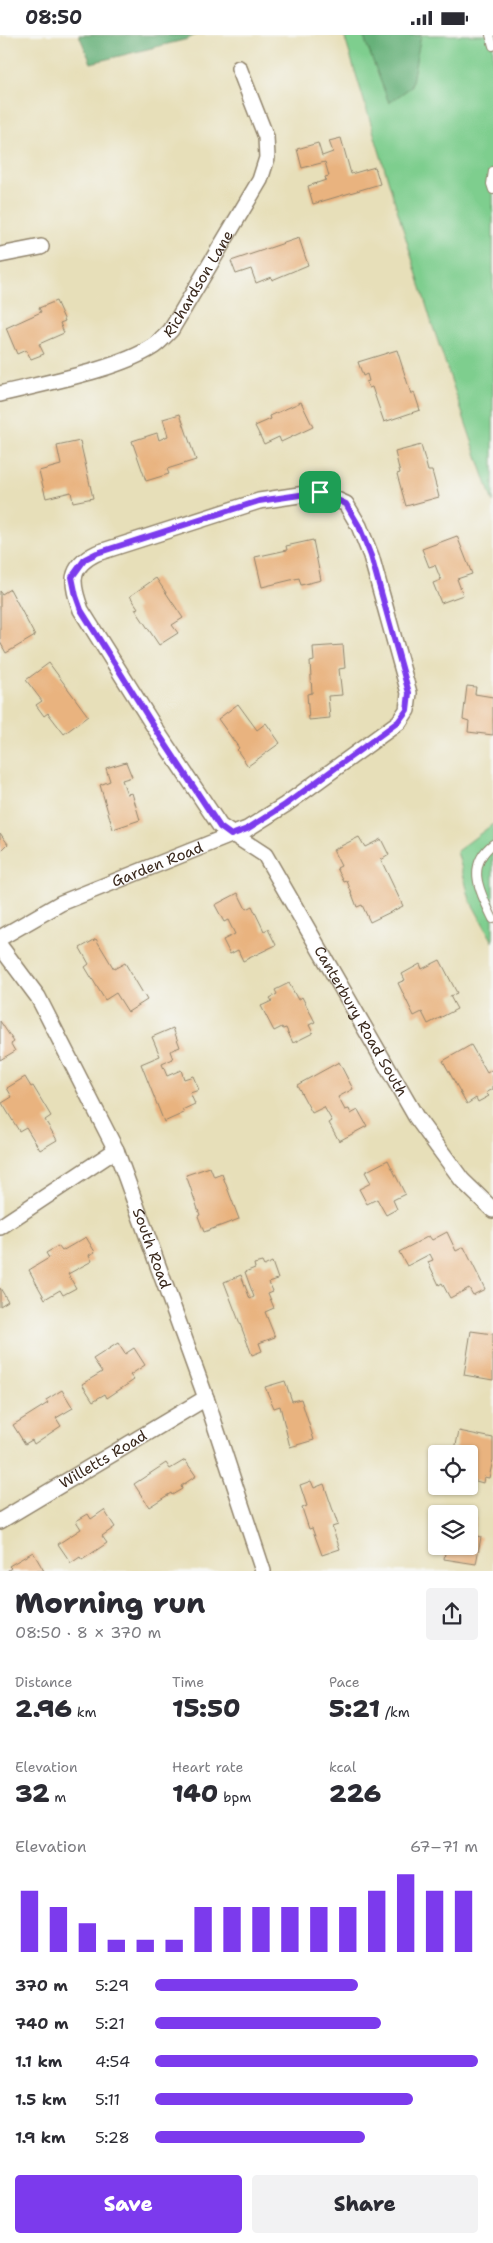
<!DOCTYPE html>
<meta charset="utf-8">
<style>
body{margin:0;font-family:"Shantell Sans",sans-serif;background:#f2f2f3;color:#2b2b33;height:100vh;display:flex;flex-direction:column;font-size:19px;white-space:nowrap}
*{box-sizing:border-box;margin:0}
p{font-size:16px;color:#7c7c81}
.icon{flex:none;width:28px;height:28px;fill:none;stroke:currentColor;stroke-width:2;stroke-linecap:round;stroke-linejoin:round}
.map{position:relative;height:1536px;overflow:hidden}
.drawer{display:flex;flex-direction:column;background:#fff;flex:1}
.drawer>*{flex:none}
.fabs{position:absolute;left:428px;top:1410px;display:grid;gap:10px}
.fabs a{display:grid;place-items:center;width:50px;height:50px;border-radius:5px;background:#fff;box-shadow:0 1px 4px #0004;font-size:25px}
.pin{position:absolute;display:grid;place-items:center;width:42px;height:42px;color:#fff;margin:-21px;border-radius:10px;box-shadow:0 2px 8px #0006}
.round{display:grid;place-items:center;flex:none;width:52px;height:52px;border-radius:5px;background:#f2f2f3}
.summary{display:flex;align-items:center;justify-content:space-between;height:85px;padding:0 15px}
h1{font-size:28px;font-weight:800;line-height:38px}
.metrics{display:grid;grid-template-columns:repeat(3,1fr);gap:8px;height:85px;padding:5px 15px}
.metrics div{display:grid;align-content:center}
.metrics b{font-size:25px;font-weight:800}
.metrics small{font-size:14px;font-weight:400}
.metrics p{font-size:14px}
.chart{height:140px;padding:10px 15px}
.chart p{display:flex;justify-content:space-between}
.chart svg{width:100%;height:90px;margin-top:5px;stroke:#7c3aed;stroke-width:6}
.cta{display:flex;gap:10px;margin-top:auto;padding:10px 15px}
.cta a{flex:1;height:58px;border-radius:5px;background:#7c3aed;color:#fff;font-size:20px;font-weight:800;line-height:58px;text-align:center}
.cta a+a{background:#f2f2f3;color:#2b2b33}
ul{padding:0 15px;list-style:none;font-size:16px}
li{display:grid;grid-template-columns:80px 60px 1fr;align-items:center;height:38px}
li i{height:12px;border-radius:6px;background:#7c3aed}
.status{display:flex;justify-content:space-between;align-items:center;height:35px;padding:0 25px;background:#fff;direction:ltr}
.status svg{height:14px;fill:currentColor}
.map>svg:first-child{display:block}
.green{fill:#7ece8e;stroke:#5c7c56}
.forest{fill:#66b179;stroke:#506e4c}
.building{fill:#e9b37f}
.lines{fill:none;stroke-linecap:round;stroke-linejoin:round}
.lane-casing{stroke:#91846c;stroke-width:10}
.street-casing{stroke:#91846c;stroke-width:18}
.lane{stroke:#fff;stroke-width:8}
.street{stroke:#fff;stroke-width:15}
.route-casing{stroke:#fff;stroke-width:10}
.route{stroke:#7c3aed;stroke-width:6}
.labels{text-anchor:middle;stroke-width:4.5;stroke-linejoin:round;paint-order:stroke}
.street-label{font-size:15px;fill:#3b2a1e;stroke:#f6f6f2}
</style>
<div class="status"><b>08:50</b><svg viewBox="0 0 49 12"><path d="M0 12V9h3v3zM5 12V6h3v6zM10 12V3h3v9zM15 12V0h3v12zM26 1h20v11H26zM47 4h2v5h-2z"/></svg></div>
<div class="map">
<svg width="493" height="1536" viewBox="0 0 493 1536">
<rect width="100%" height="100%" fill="#f6f6f2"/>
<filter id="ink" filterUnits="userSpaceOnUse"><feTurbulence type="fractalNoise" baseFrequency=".02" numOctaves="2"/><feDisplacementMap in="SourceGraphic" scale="10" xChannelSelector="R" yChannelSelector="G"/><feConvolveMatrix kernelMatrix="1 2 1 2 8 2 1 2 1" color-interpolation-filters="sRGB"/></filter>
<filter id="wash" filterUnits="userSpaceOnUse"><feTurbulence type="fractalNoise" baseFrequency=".0096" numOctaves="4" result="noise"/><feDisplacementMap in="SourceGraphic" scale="20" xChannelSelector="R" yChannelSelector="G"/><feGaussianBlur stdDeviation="1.12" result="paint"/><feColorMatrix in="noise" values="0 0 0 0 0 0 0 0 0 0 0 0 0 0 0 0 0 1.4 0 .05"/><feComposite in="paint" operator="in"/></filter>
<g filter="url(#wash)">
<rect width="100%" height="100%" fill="#e7dfb9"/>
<path class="green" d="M344,0H493V468L432,289Z
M493,789V907L470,865L457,816Z"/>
<path class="forest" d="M79,0H195L188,4L91,28Z
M363,0H421L411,52L389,68Z"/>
<g id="blocks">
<path class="building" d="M341,103L351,139L375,132L380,149L313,169L308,151L326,145L325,142L329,141L325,127L302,133L297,114L318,108L322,121L333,117L329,106Z
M299,203L308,230L272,245L271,242L256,248L251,234L236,239L231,226Z
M56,266L65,286L60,288L64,298L39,309L44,319L31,324L26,315L17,319L6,293L41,277L39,273Z
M397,315L411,359L414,357L420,375L384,387L372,352L369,353L366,347L369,346L367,339L363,341L358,327Z
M301,367L313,392L281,407L279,402L264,409L255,391L271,384L270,381Z
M180,379L196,425L167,434L169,439L146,446L132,406L157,398L159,405L168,401L163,384Z
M80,406L93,463L73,467L71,457L46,463L39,436L61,430L57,411Z
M421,410L428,436H432L439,462L406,471L397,439L400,438L395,417Z
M457,501L472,539L457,544L463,560L441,568L433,548L441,545L435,530L429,532L422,514Z
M313,505L321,545L301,550L299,543L262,552L255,522L287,515L286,511Z
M156,543L183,583L172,590L178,598L159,610L135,574L138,573L130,561Z
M10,554L35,601L6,618L0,607V556L2,559Z
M343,610L345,633L339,634L342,660L328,661L330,683L309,685L307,659L312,658L310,627L314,626L313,612Z
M49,628L88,681L64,699L48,678L44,681L36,670L42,666L26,645Z
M467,651L476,652L475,659L493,662V700L468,697L469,686L463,684Z
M238,669L257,695L266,688L280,708L248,731L237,715L239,713L218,684Z
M126,727L132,742L122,745L127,759L132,758L140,785L113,794L100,750L110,746L106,733Z
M0,798L8,809L0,817Z
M359,802L365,812L381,804L389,820L381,825L403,871L370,887L362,870L357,872L347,846L344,847L337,833L341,831L333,815Z
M238,858L246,874L252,871L264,896L268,894L276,910L243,926L238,915L230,919L223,905L235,899L228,885L224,887L215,870Z
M96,904L114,934L125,928L147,965L128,977L116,958L105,965L85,932L89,929L80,913Z
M440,925L457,958L450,961L457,974L428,989L422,977L414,981L398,948L405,945L402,939L420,929L422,934Z
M289,948L298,965L302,962L315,987L309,990L313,998L293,1008L286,993L283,994L282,992L274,996L261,971L272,966L270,963L277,959L275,955Z
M0,986L14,1007L11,1009L15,1016L0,1025Z
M173,993L180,1012L170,1016L173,1024L162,1029L167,1041L181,1035L184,1044L193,1041L199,1055L190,1058L195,1069L182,1075L184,1078L164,1087L141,1029L160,1021L152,1002Z
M471,1010L487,1038L493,1034V1054L486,1058L489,1061L478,1067L476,1063L467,1069L443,1026Z
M339,1027L353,1054L338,1062L345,1075L349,1074L351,1079L358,1075L367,1091L339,1106L329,1088L332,1086L324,1072L312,1078L297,1050Z
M25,1042L31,1052L33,1051L51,1081L45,1085L57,1105L40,1115L26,1092L19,1096L2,1068L12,1062L7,1053Z
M388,1125L405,1159L393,1165L397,1174L386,1180L377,1164L367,1169L359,1154L371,1148L365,1137Z
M210,1132L214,1142L222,1139L239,1184L204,1197L198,1181L200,1180L186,1140Z
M447,1197L456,1216L464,1212L485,1254L473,1260L469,1253L450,1263L442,1248L439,1250L428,1227L433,1225L430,1219L407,1231L399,1217L429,1201L432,1205Z
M86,1202L95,1217L89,1220L92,1226L68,1239L76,1253L63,1260L60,1255L45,1264L29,1235L49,1223L46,1218L58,1211L62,1216Z
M262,1227L264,1231L272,1227L278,1244L269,1247L273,1256L268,1258L274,1273L265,1277L275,1302L259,1308L262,1316L252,1320L224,1247L241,1240L250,1264L254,1262L245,1237L255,1233L254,1229Z
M0,1253L8,1266L0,1271Z
M471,1296L493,1299V1345L464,1340Z
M118,1308L125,1319L134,1313L145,1330L130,1340L134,1345L107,1363L105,1359L93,1366L82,1349L102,1337L93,1324Z
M285,1346L292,1366L301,1364L314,1405L290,1412L280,1371L274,1373L265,1352Z
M62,1355L73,1373L56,1383L61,1391L34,1409L32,1405L25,1409L13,1390L48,1368L46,1365Z
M459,1396L493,1403V1425L489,1443L484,1442L483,1448L469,1444V1419H454Z
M185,1425L196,1441L181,1451L182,1454L172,1460L171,1458L149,1472L134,1449L166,1428L170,1434Z
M311,1446L314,1453L324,1449L338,1490L332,1492L340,1514L322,1520L312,1493L309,1494L302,1473L307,1471L300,1450Z
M104,1475L115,1492L102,1501L107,1508L82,1525L80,1522L71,1528L58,1509L81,1494L76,1486L88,1479L91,1484Z
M469,1481L476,1482L473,1500L481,1502L476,1529L444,1524L446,1511H469Z
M33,1517L44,1536H7L11,1533L9,1531Z"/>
</g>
</g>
<g filter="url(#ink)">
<use href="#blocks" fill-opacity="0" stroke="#91846c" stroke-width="1"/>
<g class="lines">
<g class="lane-casing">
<path id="lane" d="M490,0L493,11
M493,136L491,149L493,155
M493,809C465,831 480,857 493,884"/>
</g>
<g class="street-casing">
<g id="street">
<path d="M0,220L41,212"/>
<path id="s1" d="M0,359C44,348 118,335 154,311C160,307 166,300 171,295L260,145L267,123L266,102L239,33"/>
<path id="s2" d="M0,903L61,868L231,800L247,794L285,770L399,687L407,675L409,658L371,521L359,491L346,469L319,457L259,466L97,518C68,532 71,548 81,575L160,701L220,791L265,820L416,1082L462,1145L493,1175"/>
<path id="s3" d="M0,911L38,962L116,1115L206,1363L263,1536"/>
<path d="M0,1192L116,1115"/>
<path id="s4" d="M0,1486L206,1363"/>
</g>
</g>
<use href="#lane" class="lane"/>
<use href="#street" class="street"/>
</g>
</g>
<g class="lines" filter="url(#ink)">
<g class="route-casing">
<path id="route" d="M320,457L346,469L359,491L371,521L409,658L407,675L398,687L285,770L247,794L231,800L220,792L160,701L81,575L76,561L72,542L85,524L97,518L259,466Z"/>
</g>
<use href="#route" class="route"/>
</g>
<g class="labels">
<g class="street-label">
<text dy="5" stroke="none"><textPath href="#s1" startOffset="239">Richardson Lane</textPath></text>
<text dy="5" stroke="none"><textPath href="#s2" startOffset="174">Garden Road</textPath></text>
<text dy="5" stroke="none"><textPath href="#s2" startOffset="1519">Canterbury Road South</textPath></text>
<text dy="5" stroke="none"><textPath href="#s3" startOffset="340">South Road</textPath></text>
<text dy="5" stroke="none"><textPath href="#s4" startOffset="120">Willetts Road</textPath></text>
</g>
</g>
</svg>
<div class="fabs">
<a><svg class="icon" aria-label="locate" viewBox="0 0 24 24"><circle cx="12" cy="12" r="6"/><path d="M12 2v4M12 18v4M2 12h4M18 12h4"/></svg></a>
<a><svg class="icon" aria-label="layers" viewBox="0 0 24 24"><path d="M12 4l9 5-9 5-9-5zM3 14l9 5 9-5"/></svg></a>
</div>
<div class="pin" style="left:320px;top:457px;background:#1e9e55"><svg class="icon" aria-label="arrive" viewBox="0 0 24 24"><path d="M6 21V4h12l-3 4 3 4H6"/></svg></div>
</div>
<section class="drawer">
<div class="summary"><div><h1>Morning run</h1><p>08:50 · 8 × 370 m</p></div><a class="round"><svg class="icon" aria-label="share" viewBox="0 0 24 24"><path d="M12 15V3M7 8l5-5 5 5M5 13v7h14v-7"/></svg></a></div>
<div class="metrics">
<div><p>Distance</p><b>2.96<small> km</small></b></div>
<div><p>Time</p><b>15:50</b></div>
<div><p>Pace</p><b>5:21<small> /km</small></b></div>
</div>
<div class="metrics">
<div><p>Elevation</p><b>32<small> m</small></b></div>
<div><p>Heart rate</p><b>140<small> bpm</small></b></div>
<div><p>kcal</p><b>226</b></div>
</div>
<div class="chart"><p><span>Elevation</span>67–71 m</p>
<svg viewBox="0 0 160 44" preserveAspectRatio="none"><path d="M5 44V14M15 44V22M25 44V30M35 44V38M45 44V38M55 44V38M65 44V22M75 44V22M85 44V22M95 44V22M105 44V22M115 44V22M125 44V14M135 44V6M145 44V14M155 44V14"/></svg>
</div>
<ul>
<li><b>370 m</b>5:29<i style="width:63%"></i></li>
<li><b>740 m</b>5:21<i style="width:70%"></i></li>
<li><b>1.1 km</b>4:54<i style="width:100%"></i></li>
<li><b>1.5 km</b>5:11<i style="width:80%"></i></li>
<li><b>1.9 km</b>5:28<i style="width:65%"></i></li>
</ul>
<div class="cta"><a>Save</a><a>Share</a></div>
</section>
